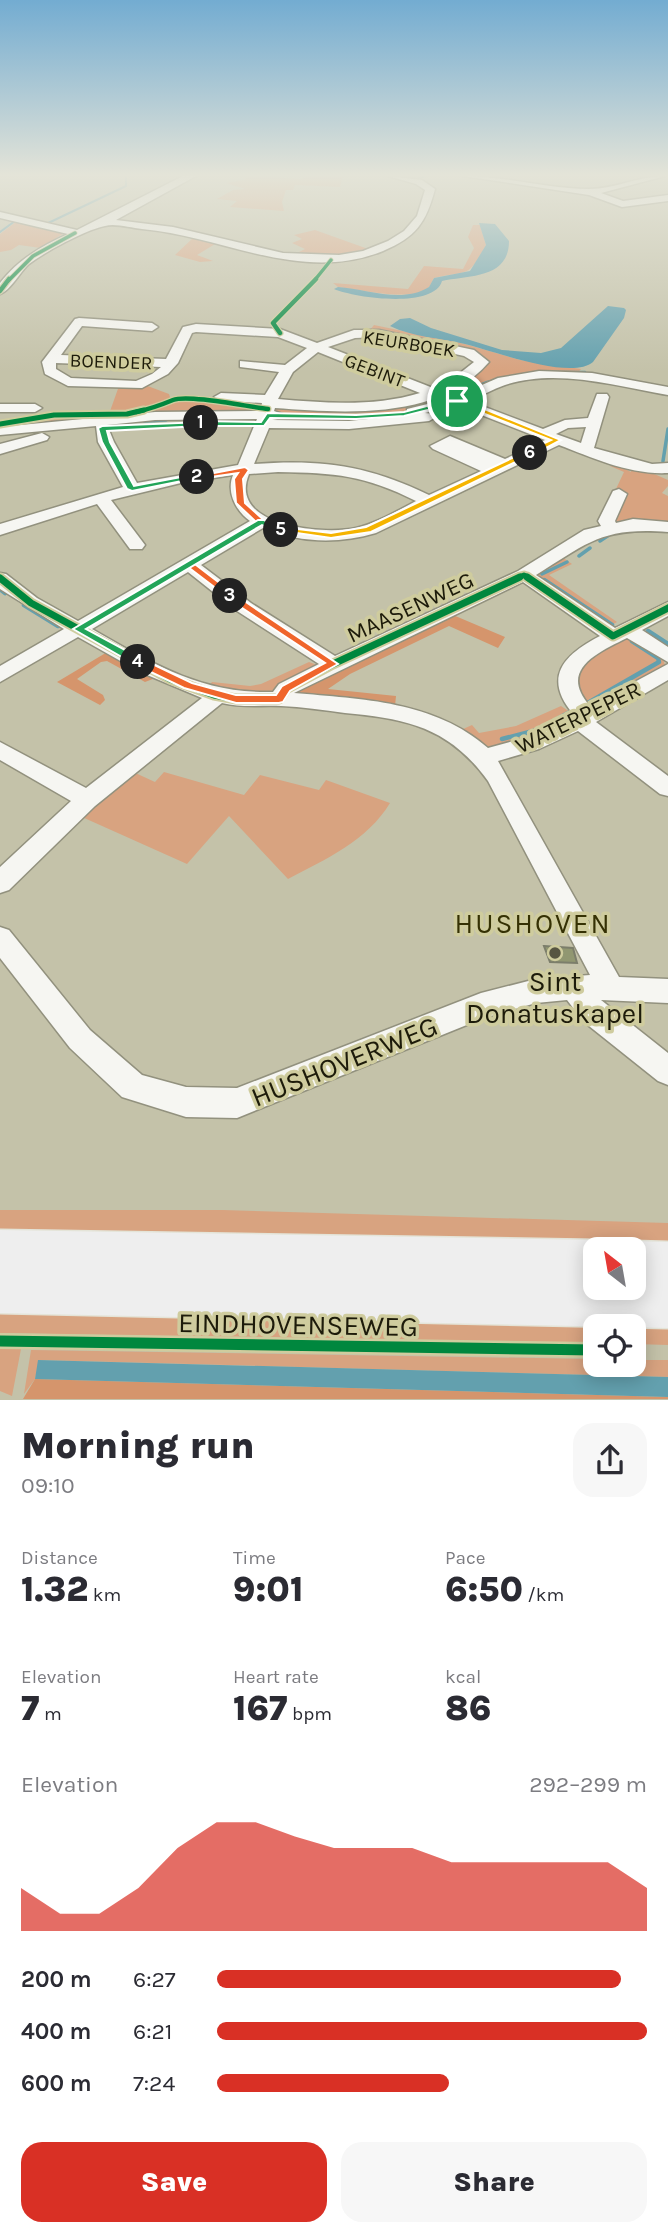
<!DOCTYPE html>
<meta charset="utf-8">
<style>
body{margin:0;font-family:Karla,sans-serif;background:#f7f7f7;color:#2b2b33;height:100vh;display:flex;flex-direction:column;font-size:26px;white-space:nowrap}
*{box-sizing:border-box;margin:0}
p{font-size:23px;color:#7c7c81}
.icon{flex:none;width:38px;height:38px;fill:none;stroke:currentColor;stroke-width:2;stroke-linecap:round;stroke-linejoin:round}
.map{position:relative;height:1400px;overflow:hidden}
.panel{display:flex;flex-direction:column;background:#fff;flex:1}
.panel>*{flex:none}
.needle{width:46px;rotate:329deg}
.fabs{position:absolute;left:583px;top:1237px;display:grid;gap:14px}
.fabs a{display:grid;place-items:center;width:63px;height:63px;border-radius:14px;background:#fff;box-shadow:0 4px 18px #0003;font-size:35px}
.pin{position:absolute;display:grid;place-items:center;width:60px;height:60px;color:#fff;margin:-30px;border:4px solid #fff;border-radius:50%;box-shadow:0 2px 7px #0007}
.km{position:absolute;width:35px;height:35px;margin:-18px;border-radius:50%;background:#222;color:#fff;font-size:19px;line-height:35px;text-align:center}
.round{display:grid;place-items:center;flex:none;width:74px;height:74px;border-radius:21px;background:#f7f7f7}
.overview{display:flex;align-items:center;justify-content:space-between;height:119px;padding:0 21px}
h1{font-size:38px;font-weight:800;line-height:52px}
.stats{display:grid;grid-template-columns:repeat(3,1fr);gap:10px;height:119px;padding:7px 21px}
.stats div{display:grid;align-content:center}
.stats b{font-size:35px;font-weight:800}
.stats small{font-size:19px;font-weight:400}
.stats p{font-size:19px}
.chart{height:196px;padding:14px 21px}
.chart p{display:flex;justify-content:space-between}
.chart svg{width:100%;height:126px;margin-top:7px;fill:#d93025;opacity:.7}
.primary-button{display:flex;gap:14px;margin-top:auto;padding:14px 21px}
.primary-button a{flex:1;height:80px;border-radius:21px;background:#d93025;color:#fff;font-size:28px;font-weight:800;line-height:80px;text-align:center}
.primary-button a+a{background:#f7f7f7;color:#2b2b33}
ul{padding:0 21px;list-style:none;font-size:23px}
li{display:grid;grid-template-columns:112px 84px 1fr;align-items:center;height:52px}
li i{height:18px;border-radius:9px;background:#d93025}
.map>svg:first-child{display:block}
.green{fill:#d8a380}
.forest{fill:#d5956c}
.water{fill:#63a0ae}
.lines{fill:none;stroke-linecap:round;stroke-linejoin:round}
.stream-far3{stroke:#63a0ae;stroke-width:2}
.stream-far2{stroke:#63a0ae;stroke-width:2.5}
.stream-far1{stroke:#63a0ae;stroke-width:3.5}
.stream{stroke:#63a0ae;stroke-width:4.5}
.building{fill:#919771;stroke:#7c7e6b;stroke-width:2}
.minor-casing{stroke:#92917e;stroke-width:3}
.major-casing{stroke:#e4e4d8;stroke-width:3}
.minor{fill:#f6f6f2;fill-rule:evenodd}
.major{fill:#eee;fill-rule:evenodd}
.cycleway-far4-casing{stroke:#cfcc9e;stroke-width:5}
.cycleway-far3-casing{stroke:#cfcc9e;stroke-width:7}
.cycleway-far2-casing{stroke:#cfcc9e;stroke-width:9}
.cycleway-far1-casing{stroke:#cfcc9e;stroke-width:11}
.cycleway-casing{stroke:#cfcc9e;stroke-width:16}
.cycleway-far4{stroke:#00873e;stroke-width:3.5}
.cycleway-far3{stroke:#00873e;stroke-width:4.5}
.cycleway-far2{stroke:#00873e;stroke-width:5}
.cycleway-far1{stroke:#00873e;stroke-width:7}
.cycleway{stroke:#00873e;stroke-width:11}
.split-1{fill:#22a559;stroke:#fff;stroke-width:2}
.split-2{fill:#22a559;stroke:#fff;stroke-width:2}
.split-3{fill:#f0652b;stroke:#fff;stroke-width:2}
.split-4{fill:#f0652b;stroke:#fff;stroke-width:2}
.split-5{fill:#22a559;stroke:#fff;stroke-width:2}
.split-6{fill:#f5b400;stroke:#fff;stroke-width:2}
.split-7{fill:#f5b400;stroke:#fff;stroke-width:2}
.poi-dot{fill:#575542;stroke:#cfcc9e;stroke-width:2.5}
.labels{text-anchor:middle;stroke-width:7;stroke-linejoin:round;paint-order:stroke}
.far-street-label{font-size:19px;fill:#1d1b0a;stroke:#cfcc9e}
.street-label{font-size:23px;fill:#1d1b0a;stroke:#cfcc9e}
.near-neighbourhood-label{font-size:28px;letter-spacing:2px;fill:#353104;stroke:#cfcc9e}
.near-poi-label{font-size:28px;fill:#1d1b0a;stroke:#cfcc9e}
.near-street-label{font-size:28px;fill:#1d1b0a;stroke:#cfcc9e}
</style>
<div class="map">
<svg width="668" height="1400" viewBox="0 0 668 1400">
<rect width="100%" height="100%" fill="#c4c2a9"/>
<path class="green" d="M248,176L300,179L314,176H343L340,187L295,185L293,190H286L282,202L284,211L230,207L237,201L217,199L233,190L245,189L226,183L244,180Z
M17,221L64,233L41,248L19,245L11,250L0,252V234Z
M473,225H480L486,245C468,279 468,270 434,278C432,281 431,285 429,287C414,303 357,289 338,287L333,283L408,289L424,266L463,269L474,248L468,237Z
M315,230L371,250L344,256L293,255L305,249L292,243L302,239L294,235Z
M193,238L215,244L197,255L213,261L200,262L175,255Z
M374,325L465,344L520,360L581,369L577,374H536L459,397L442,391L482,359L369,331Z
M145,385L169,394L171,400C154,412 129,412 109,414L119,386Z
M437,393L455,399L398,413L276,414L271,408L325,409Z
M187,400L261,411L2,429V425C46,414 82,420 125,415C147,413 167,402 187,400Z
M613,463L631,472V469L645,470L668,480V486L662,493L668,496V524L615,525L609,520L615,491L624,472L610,466Z
M562,557L572,564L549,575L617,622L608,627L534,578L537,571Z
M627,638L637,639L662,656L665,665L591,708L579,699C573,662 582,663 610,641L615,644Z
M309,662L317,665L270,693L258,694L207,688L212,682L250,686L261,684Z
M561,706L576,716C554,727 510,754 485,746C477,744 468,735 461,730L472,725L479,733L516,726Z
M131,771L155,782L164,772L244,795L260,775L319,790L326,780L390,803C367,841 326,859 288,879L229,816L187,864L82,817Z
M0,1210H223L668,1223V1246L0,1235Z
M0,1304L443,1312L475,1325L592,1324L668,1320V1345L634,1344V1326H595V1344L0,1333Z
M0,1349H21L12,1396L0,1391Z
M31,1350L595,1359V1365H634V1360H668V1377L39,1360L35,1379L24,1394Z"/>
<path class="forest" d="M453,615L505,637L498,648L449,626L350,674L328,689L396,696L395,706L295,693Z
M109,651L158,677L145,682L107,661L101,662L77,679L103,695L105,700L100,705L57,682Z
M35,1379L668,1397V1399H23Z"/>
<path class="water" d="M479,223L495,224L509,241C509,279 469,275 442,281C434,309 355,298 334,289L338,287C367,289 402,304 429,287L434,278L470,271L486,245Z
M608,306L624,308L626,310L624,318L593,362C571,381 491,350 465,344C441,338 412,337 390,326L400,319L410,318L431,328L502,350L541,353L561,348Z
M38,1360L668,1377V1397L35,1379Z"/>
<g class="lines">
<path class="stream-far3" d="M417,179L425,176
M44,225L126,186V176
M0,232L15,221"/>
<path class="stream-far2" d="M550,372H585
M461,393L487,382L530,373
M431,412L454,407"/>
<path class="stream-far1" d="M421,414L439,410
M277,419L360,421
M144,421L166,420
M663,461L668,429
M600,541L609,535
M579,556L590,548
M542,574L567,562"/>
<path class="stream" d="M544,580L612,625
M0,589L5,593
M24,605L58,626
M648,631L668,644
M586,704L659,662L658,658L632,641
M502,739L537,730L570,712"/>
</g>
<path class="building" d="M544,946L573,948L577,963L550,962Z"/>
<g class="lines">
<g class="minor-casing">
<path id="minor" d="M183,176H196L116,220L173,227L283,253L339,255L363,251L388,241L404,231L417,216L425,190L416,184L388,176L422,180L435,189C426,223 416,237 383,251C302,284 222,236 142,229C131,228 115,223 105,226C85,230 45,252 29,264C19,273 11,290 0,294V283C18,260 41,246 68,234L0,218V212L77,230Z
M463,176C505,176 547,189 589,189C615,189 639,176 665,176L601,193L623,201L668,195V201L622,207L589,195Z
M79,318L152,323L158,327L152,331L82,326L61,355L166,359L183,327L196,324L280,329L317,343L354,330H379L474,350L489,362C438,421 344,413 275,408L274,411L285,415L283,418L272,420L349,421L407,415V409L452,398L498,378L539,371L592,373L668,387V395C617,386 556,368 505,385C493,389 481,396 469,401L543,429L565,420L588,418L597,394H607L609,397L594,448L652,464L668,463V473C630,475 593,458 559,445L376,533C339,544 299,543 263,528L201,565L251,603L335,656L518,571L584,530L601,526L598,521L613,491L619,489L627,494L615,521L616,523L633,519L668,522V532C603,527 589,542 536,575L615,628L668,602V616L642,630L668,647V662L627,638C597,653 558,670 590,706L668,664V680L596,722L668,776V796L660,794L578,731L539,749L498,761L619,977L668,979V1003L601,1000L668,1053V1085L658,1081L584,1022L567,1000L536,1003L484,1018L237,1118L186,1117L122,1097L70,1048L0,958V927L9,930L90,1030L142,1075L186,1087L237,1088L481,993L536,979L590,975L488,781C449,727 407,719 345,713C323,710 302,707 281,706C261,705 242,708 222,703L95,806L9,890L0,893V867L71,801L0,760V742L86,788L202,698L140,672L78,637L0,682V666L64,629L0,589V573L6,574L37,598L78,621L250,521C236,511 226,492 233,475L181,483L111,500L145,545L142,549H130L97,504L0,535V524L123,487L98,442L96,426L0,435V427L155,412L260,411L262,403L221,401L214,397L221,393L265,395L279,372L240,367V361L285,365L307,348L278,337L196,332L192,333L178,363L168,374L142,388L68,386L45,374L42,362L75,319ZM379,337L464,356L474,362L455,377L433,388L328,347L355,338ZM318,352L420,393C374,407 325,403 278,399L293,372ZM56,363L161,367L152,374L136,381L71,378L56,369ZM456,405L545,440L505,459L450,436L430,446L433,449L481,471L429,495C368,465 321,459 254,464L269,428L349,429L429,421L436,417L434,414L425,413ZM257,419L238,465L137,483L114,442L107,425L155,420ZM586,427L581,443L556,434L568,428ZM278,472C336,473 364,475 416,501C397,511 377,523 356,528C324,535 227,527 249,474ZM188,572L237,611L319,664L279,684L273,692C202,694 153,664 92,629ZM523,582L600,636C563,655 542,678 574,715L524,738L488,748C435,701 362,699 294,693Z
M0,404H35L42,408L35,412H0Z
M42,433L49,437L47,440L0,454V444Z"/>
</g>
<g class="major-casing">
<path id="major" d="M0,1230L595,1240L610,1246L611,1250H595V1282L548,1281L595,1282V1288H634V1283L645,1284L634,1283V1250H618L619,1247L634,1241L668,1242V1328L0,1313Z"/>
</g>
<use href="#minor" class="minor"/>
<use href="#major" class="major"/>
<g class="cycleway-far4-casing">
<path id="cycleway-far4" d="M8,281L33,256L75,233
M314,281L331,260"/>
</g>
<g class="cycleway-far3-casing">
<path id="cycleway-far3" d="M0,291L9,279
M280,333L273,323L316,279
M136,412C150,409 161,405 173,400C188,394 249,407 268,409"/>
</g>
<g class="cycleway-far2-casing">
<path id="cycleway-far2" d="M0,424L54,415L127,414L144,410
M516,579L524,575L529,579"/>
</g>
<g class="cycleway-far1-casing">
<path id="cycleway-far1" d="M527,577L613,636L668,608
M0,578L31,603L170,679L214,695L236,699H279L286,689L333,664L520,577"/>
</g>
<g class="cycleway-casing">
<path id="cycleway" d="M0,1341L595,1350"/>
</g>
<use href="#cycleway-far4" class="cycleway-far4"/>
<use href="#cycleway-far3" class="cycleway-far3"/>
<use href="#cycleway-far2" class="cycleway-far2"/>
<use href="#cycleway-far1" class="cycleway-far1"/>
<use href="#cycleway" class="cycleway"/>
</g>
<linearGradient id="sky" x2="0" y2="1"><stop stop-color="#73acd1"/><stop offset="0.47" stop-color="#e4e4d8"/><stop offset="1" stop-color="#e4e4d8" stop-opacity="0"/></linearGradient>
<rect width="668" height="372" fill="url(#sky)"/>
<path class="split-1" d="M457,398L460,402L404,416L356,419L270,418L264,426H201L197,423L201,421L261,422L267,413L356,415L404,412Z"/>
<path class="split-2" d="M204,422L201,426L107,431L110,442L134,486L197,474L202,477L132,491L127,489L102,442L98,428L102,426Z"/>
<path class="split-3" d="M245,467L249,470L243,479L245,503L266,522L195,564L234,594L235,596L230,599L184,564L255,521L236,503L234,479L238,473L197,479L193,477Z"/>
<path class="split-4" d="M227,594H234L338,664L290,691L283,702L279,703H236L184,688L134,664V659H142L192,683L236,695H276L282,686L325,663L227,598Z"/>
<path class="split-5" d="M258,520H264L285,530L281,533L262,525L86,629L142,659V664H134L73,629Z"/>
<path class="split-6" d="M527,451L534,453L371,532L331,538L276,530L281,527L331,533L366,527Z"/>
<path class="split-7" d="M454,399H460L561,440L533,455H527V451L551,440L454,402Z"/>
<circle class="poi-dot" cx="555" cy="953" r="7"/>
<g class="labels">
<g class="far-street-label">
<text transform="translate(409 343) rotate(9)" y="7">KEURBOEK</text>
<text transform="translate(111 361) rotate(2)" y="7">BOENDER</text>
<text transform="translate(375 370) rotate(21)" y="7">GEBINT</text>
</g>
<g class="street-label">
<text transform="translate(410 607) rotate(-25)" y="8">MAASENWEG</text>
<text transform="translate(578 717) rotate(-26)" y="8">WATERPEPER</text>
</g>
<g class="near-neighbourhood-label">
<text x="533" y="933">HUSHOVEN</text>
</g>
<g class="near-poi-label">
<text x="555" y="991">Sint<tspan x="555" dy="32">Donatuskapel</tspan></text>
</g>
<g class="near-street-label">
<text transform="translate(344 1061) rotate(-22)" y="10">HUSHOVERWEG</text>
<text transform="translate(298 1324) rotate(1)" y="10">EINDHOVENSEWEG</text>
</g>
</g>
</svg>
<div class="fabs">
<a><svg class="needle" viewBox="-14 -14 28 28"><path d="M0-13l5 13h-10z" fill="#e53935"/><path d="M0 13l5-13h-10z" fill="#7c7c81"/></svg></a>
<a><svg class="icon" aria-label="locate" viewBox="0 0 24 24"><circle cx="12" cy="12" r="6"/><path d="M12 2v4M12 18v4M2 12h4M18 12h4"/></svg></a>
</div>
<div class="pin" style="left:457px;top:401px;background:#1e9e55"><svg class="icon" aria-label="arrive" viewBox="0 0 24 24"><path d="M6 21V4h12l-3 4 3 4H6"/></svg></div>
<b class="km" style="left:201px;top:423px">1</b>
<b class="km" style="left:197px;top:477px">2</b>
<b class="km" style="left:230px;top:596px">3</b>
<b class="km" style="left:138px;top:662px">4</b>
<b class="km" style="left:281px;top:530px">5</b>
<b class="km" style="left:530px;top:453px">6</b>
</div>
<section class="panel">
<div class="overview"><div><h1>Morning run</h1><p>09:10</p></div><a class="round"><svg class="icon" aria-label="share" viewBox="0 0 24 24"><path d="M12 15V3M7 8l5-5 5 5M5 13v7h14v-7"/></svg></a></div>
<div class="stats">
<div><p>Distance</p><b>1.32<small> km</small></b></div>
<div><p>Time</p><b>9:01</b></div>
<div><p>Pace</p><b>6:50<small> /km</small></b></div>
</div>
<div class="stats">
<div><p>Elevation</p><b>7<small> m</small></b></div>
<div><p>Heart rate</p><b>167<small> bpm</small></b></div>
<div><p>kcal</p><b>86</b></div>
</div>
<div class="chart"><p><span>Elevation</span>292–299 m</p>
<svg viewBox="0 0 160 44" preserveAspectRatio="none"><path d="M0 44V29L10 38L20 38L30 29L40 15L50 6L60 6L70 11L80 15L90 15L100 15L110 20L120 20L130 20L140 20L150 20L160 29V44z"/></svg>
</div>
<ul>
<li><b>200 m</b>6:27<i style="width:94%"></i></li>
<li><b>400 m</b>6:21<i style="width:100%"></i></li>
<li><b>600 m</b>7:24<i style="width:54%"></i></li>
</ul>
<div class="primary-button"><a>Save</a><a>Share</a></div>
</section>
